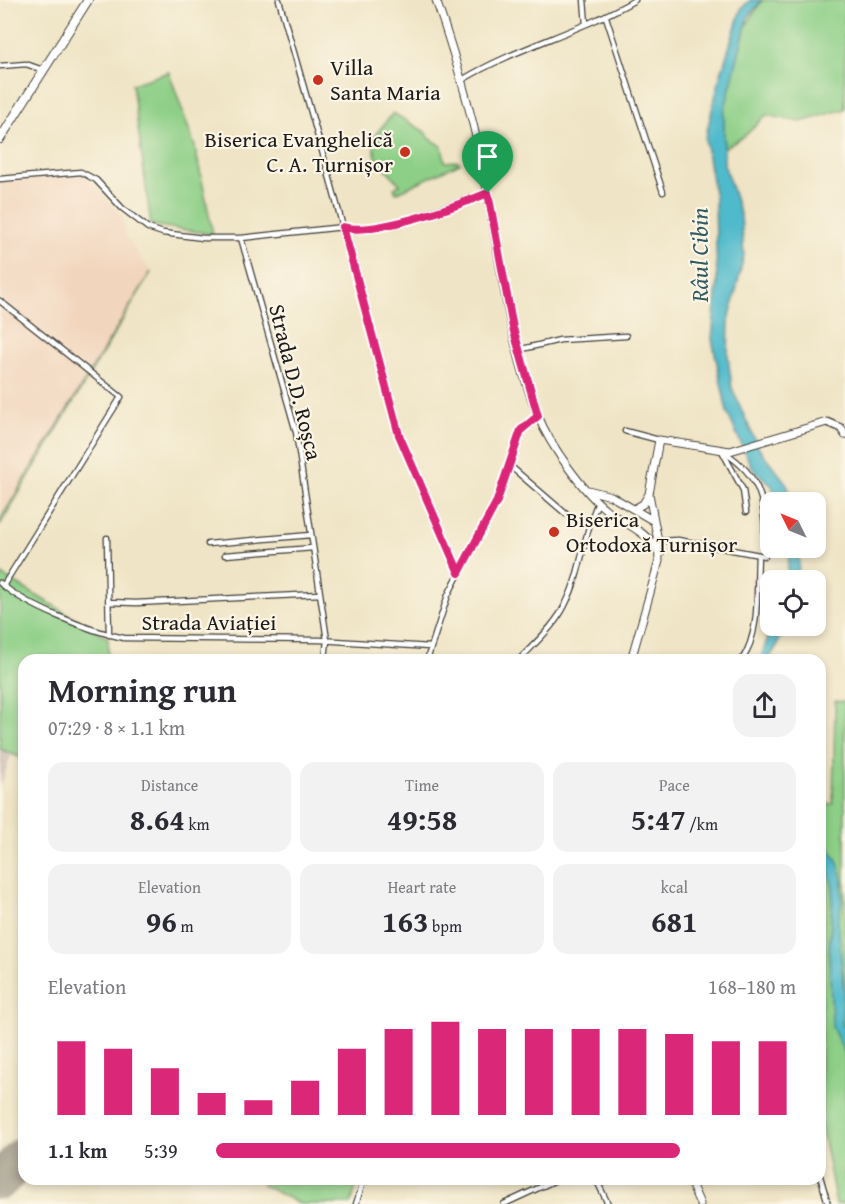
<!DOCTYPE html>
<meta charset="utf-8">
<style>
body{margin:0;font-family:"Gentium Book Plus",serif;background:#f2f2f3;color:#2b2b33;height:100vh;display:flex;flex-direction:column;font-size:22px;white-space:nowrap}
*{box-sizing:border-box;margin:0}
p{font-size:20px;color:#7c7c81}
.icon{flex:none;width:33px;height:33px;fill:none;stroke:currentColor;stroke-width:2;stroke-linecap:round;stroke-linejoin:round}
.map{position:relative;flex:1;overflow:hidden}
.side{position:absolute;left:18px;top:654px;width:808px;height:531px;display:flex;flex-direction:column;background:#fff;border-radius:18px;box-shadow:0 3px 9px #0003}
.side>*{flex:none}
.needle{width:39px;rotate:313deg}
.fabs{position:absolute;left:760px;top:492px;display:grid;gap:12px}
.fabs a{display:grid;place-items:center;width:66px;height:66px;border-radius:12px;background:#fff;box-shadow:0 3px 9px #0003;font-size:30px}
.pin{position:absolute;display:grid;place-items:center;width:51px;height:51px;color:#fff;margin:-62px -26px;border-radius:50% 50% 50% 0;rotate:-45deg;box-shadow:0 0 6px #0007}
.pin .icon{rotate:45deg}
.round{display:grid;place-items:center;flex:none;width:63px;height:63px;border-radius:18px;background:#f2f2f3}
.summary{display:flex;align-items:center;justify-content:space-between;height:102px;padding:0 30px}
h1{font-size:33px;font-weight:700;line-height:45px}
.figures{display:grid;grid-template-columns:repeat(3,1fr);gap:9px;height:102px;padding:6px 30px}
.figures div{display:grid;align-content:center;border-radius:15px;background:#f2f2f3;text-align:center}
.figures b{font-size:30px;font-weight:700}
.figures small{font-size:16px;font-weight:400}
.figures p{font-size:16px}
.chart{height:168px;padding:12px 30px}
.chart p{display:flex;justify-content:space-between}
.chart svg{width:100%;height:108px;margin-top:6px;stroke:#db2777;stroke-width:6}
ul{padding:0 30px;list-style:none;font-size:20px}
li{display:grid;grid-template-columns:96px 72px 1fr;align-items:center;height:45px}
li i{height:15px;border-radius:8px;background:#db2777}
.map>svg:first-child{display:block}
.built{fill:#f2d5bd}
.industrial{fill:#cfc1ba}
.green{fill:#8dcf87;stroke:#547652;stroke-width:1.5}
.water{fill:#4fbacb;stroke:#366b74;stroke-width:1.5}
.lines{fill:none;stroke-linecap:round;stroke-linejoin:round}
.runway{stroke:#868070;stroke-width:39}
.street-casing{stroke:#3c3a35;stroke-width:7}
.secondary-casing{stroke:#3c3a35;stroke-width:9}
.primary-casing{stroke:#3c3a35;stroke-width:10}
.street{stroke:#fff;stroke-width:4.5}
.secondary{stroke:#fff;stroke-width:7}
.primary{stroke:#fff;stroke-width:8}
.route-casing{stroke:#fff;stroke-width:12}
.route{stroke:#db2777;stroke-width:8}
.poi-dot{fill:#c8321e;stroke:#fcf5e5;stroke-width:2}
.labels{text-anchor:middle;stroke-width:4.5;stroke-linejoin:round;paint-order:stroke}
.poi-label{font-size:22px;fill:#1c1c1c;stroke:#fcf5e5;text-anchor:start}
.street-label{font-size:22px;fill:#1c1c1c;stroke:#fcf5e5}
.water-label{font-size:24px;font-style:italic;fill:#305b62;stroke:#fcf5e5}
</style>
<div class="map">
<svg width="845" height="1204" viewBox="0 0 845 1204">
<rect width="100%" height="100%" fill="#fcf5e5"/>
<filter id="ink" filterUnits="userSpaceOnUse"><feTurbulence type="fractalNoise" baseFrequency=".0167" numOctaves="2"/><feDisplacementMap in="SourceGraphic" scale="12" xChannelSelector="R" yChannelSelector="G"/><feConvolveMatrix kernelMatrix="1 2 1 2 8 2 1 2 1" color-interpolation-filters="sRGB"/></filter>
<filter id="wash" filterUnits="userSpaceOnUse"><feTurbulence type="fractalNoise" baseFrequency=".008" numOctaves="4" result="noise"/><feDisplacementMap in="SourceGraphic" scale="24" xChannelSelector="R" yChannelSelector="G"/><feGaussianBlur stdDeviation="1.35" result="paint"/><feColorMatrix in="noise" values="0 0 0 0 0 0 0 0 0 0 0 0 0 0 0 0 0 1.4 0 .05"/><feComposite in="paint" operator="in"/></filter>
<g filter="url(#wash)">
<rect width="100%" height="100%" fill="#efe4c5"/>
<path class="built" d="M81,172L123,217L125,235L151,272L0,520V176Z"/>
<path class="industrial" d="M0,749L12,753L0,786Z"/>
<path class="green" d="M762,0H845V109L801,122L766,115L746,135L721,150L720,103L746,26Z
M169,72L195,147L213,234L151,225L132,84Z
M393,113L424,131L429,138L442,146L445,162L458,161L460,163L396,193L394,188L400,185L376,157L372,139Z
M151,272L0,525V520Z
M0,574L108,638V660H24V759L0,749Z
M835,701L845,702V1204H836L821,1125L820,805L833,804Z
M263,1179H358L351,1204H300L262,1185Z"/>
<path class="water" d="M750,0H762L748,17L724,112V164L741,217L744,255L729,321L728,357L732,388L758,447L787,484L793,502H777L772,486L752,468L727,412L712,339L717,286L715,199L705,139L720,77L741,9Z
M790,548H800L798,580H786Z
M772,626H783L777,646L768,660H760Z
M821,836L837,860L842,876V901L838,921L844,990L842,1023L845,1031V1053L832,1027L829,953L833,887L824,856L821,852Z"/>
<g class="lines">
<path class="runway" d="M0,1180L24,1156"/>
</g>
</g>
<g filter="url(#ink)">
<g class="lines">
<g class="street-casing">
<path id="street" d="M279,0L330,179L399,435L459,573
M584,0L586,24
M606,17L663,192
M0,66L26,64L43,70
M462,80C517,47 580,32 635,0
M0,179L81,172L96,180L122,208L148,228L163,233L203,238H241L343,227L361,230L397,223L487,193
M241,238L296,432L327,640L325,660
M0,301L121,397L3,586
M518,350L560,340L626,336
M625,431L659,440
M722,451L743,490L746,512
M509,465L566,514
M107,538L109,635
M658,541L678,540L765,556C765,510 767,478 722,451
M208,544L311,535
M225,555L313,548
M0,583C26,606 89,631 124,638L320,640L430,647
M109,602L136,603L320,594
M427,660L448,595L497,501L518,438L524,427L538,416
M519,660C535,643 556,625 566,603C582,572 583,534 598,502
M742,660C761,631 756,590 758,556
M820,1176L828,1204
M596,1179L608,1204
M356,1204L364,1179
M504,1204L558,1179"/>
</g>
<g class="secondary-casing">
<path id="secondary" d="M436,0C458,64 476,127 488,194C501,268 510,346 538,416C550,445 583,492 608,511C628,526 647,531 660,554
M588,490L611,496L652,520
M634,509L643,504L649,494
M631,660L659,561L658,541L649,494L659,440L730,451L827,422L841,428L845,435
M689,1179L700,1204"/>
</g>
<g class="primary-casing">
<path id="primary" d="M0,139L88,0"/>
</g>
<use href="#street" class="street"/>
<use href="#secondary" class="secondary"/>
<use href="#primary" class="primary"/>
</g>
</g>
<g class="lines" filter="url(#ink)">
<g class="route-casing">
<path id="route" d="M488,193L513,328L538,416L521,430L497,501L459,573L399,435L343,227C373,236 457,206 488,193Z"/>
</g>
<use href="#route" class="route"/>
</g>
<g class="poi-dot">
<circle cx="318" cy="80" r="6"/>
<circle cx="405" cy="152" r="6"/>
<circle cx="554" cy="532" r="6"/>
</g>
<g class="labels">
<g class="poi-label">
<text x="330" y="75">Villa<tspan x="330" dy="25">Santa Maria</tspan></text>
<text x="393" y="147" text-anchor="end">Biserica Evanghelică<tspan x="393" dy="25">C. A. Turnișor</tspan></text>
<text x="566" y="527">Biserica<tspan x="566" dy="25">Ortodoxă Turnișor</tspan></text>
</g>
<g class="street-label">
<text transform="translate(296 382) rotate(76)" y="8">Strada D.D. Roșca</text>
<text x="209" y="630">Strada Aviației</text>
</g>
<g class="water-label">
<text transform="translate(700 255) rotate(-90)" y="8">Râul Cibin</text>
</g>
</g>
</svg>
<div class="fabs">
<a><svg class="needle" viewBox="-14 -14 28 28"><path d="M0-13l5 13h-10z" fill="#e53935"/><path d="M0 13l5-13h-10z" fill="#7c7c81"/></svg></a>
<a><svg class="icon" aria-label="locate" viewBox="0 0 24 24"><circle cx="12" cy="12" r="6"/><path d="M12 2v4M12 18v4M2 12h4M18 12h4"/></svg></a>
</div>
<div class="pin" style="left:488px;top:193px;background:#1e9e55"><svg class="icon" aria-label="arrive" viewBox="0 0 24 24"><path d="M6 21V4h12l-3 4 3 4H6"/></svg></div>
<section class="side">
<div class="summary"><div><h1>Morning run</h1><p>07:29 · 8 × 1.1 km</p></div><a class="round"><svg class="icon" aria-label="share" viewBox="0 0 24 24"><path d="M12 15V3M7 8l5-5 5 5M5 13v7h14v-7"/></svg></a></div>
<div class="figures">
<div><p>Distance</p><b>8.64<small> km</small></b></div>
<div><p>Time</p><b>49:58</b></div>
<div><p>Pace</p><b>5:47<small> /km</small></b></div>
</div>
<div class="figures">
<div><p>Elevation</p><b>96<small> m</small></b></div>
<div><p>Heart rate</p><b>163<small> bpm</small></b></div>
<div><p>kcal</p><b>681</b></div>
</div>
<div class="chart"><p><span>Elevation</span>168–180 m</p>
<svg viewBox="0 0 160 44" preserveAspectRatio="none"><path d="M5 44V14M15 44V17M25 44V25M35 44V35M45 44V38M55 44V30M65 44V17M75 44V9M85 44V6M95 44V9M105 44V9M115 44V9M125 44V9M135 44V11M145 44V14M155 44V14"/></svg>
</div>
<ul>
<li><b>1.1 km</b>5:39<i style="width:80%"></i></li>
</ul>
</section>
</div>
